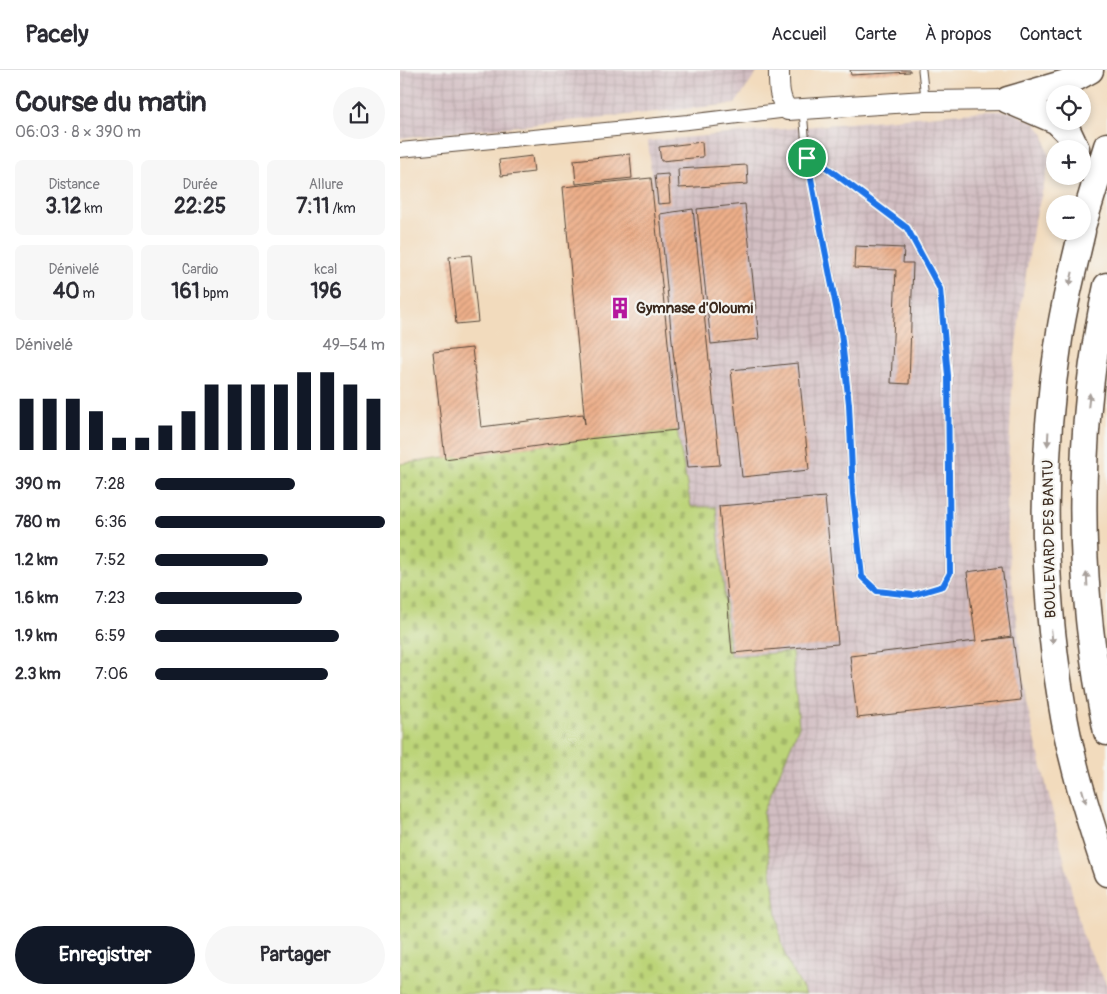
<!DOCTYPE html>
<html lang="fr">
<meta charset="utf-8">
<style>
body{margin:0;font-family:Pangolin,sans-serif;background:#f7f7f7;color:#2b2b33;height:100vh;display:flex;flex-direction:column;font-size:19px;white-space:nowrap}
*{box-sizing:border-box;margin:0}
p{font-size:16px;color:#7c7c81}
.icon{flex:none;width:28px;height:28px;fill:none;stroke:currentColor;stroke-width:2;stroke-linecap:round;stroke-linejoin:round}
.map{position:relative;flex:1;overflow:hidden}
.drawer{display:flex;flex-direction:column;background:#fff;width:400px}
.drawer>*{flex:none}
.buttons{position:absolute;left:646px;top:15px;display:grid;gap:10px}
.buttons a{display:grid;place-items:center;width:45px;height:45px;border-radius:50%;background:#fff;box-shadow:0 2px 8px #0003;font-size:25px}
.pin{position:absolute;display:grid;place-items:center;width:42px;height:42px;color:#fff;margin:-21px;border:2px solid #fff;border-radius:50%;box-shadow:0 1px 5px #0007}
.round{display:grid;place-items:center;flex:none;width:52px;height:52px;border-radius:26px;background:#f7f7f7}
.headline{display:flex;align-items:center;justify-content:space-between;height:85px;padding:0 15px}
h1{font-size:28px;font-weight:700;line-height:38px}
.figures{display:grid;grid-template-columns:repeat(3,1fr);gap:8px;height:85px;padding:5px 15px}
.figures div{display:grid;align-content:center;border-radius:8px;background:#f7f7f7;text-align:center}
.figures b{font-size:21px;font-weight:700}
.figures small{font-size:14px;font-weight:400}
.figures p{font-size:14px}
.chart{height:140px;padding:10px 15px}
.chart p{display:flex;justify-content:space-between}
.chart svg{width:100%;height:90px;margin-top:5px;stroke:#111827;stroke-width:6}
.cta{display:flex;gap:10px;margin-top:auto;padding:10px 15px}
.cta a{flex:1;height:58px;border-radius:30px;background:#111827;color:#fff;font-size:20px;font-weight:700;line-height:58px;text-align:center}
.cta a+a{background:#f7f7f7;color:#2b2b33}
ul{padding:0 15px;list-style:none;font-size:16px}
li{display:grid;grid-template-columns:80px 60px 1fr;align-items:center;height:38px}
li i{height:12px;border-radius:6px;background:#111827}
header{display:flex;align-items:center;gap:30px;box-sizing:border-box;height:70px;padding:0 25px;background:#fff;border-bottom:1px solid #e1e1e2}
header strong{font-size:24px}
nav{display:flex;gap:28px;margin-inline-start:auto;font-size:18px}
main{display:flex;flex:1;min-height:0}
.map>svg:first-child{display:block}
.industrial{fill:url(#industrial-grid)}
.cemetery{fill:url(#cemetery-stones);stroke:#7c7f4b}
.building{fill:url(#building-hatch)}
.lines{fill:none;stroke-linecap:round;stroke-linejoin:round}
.lane-casing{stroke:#564536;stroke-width:9}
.street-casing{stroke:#564536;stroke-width:16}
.secondary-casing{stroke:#564536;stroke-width:22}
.highway-casing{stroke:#564536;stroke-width:29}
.lane{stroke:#fff;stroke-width:7}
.street{stroke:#fff;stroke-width:14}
.secondary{stroke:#fff;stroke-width:20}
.highway{stroke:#fff;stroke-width:26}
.oneway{fill:#a79f9a}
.route-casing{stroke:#fff;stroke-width:10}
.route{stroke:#1a73e8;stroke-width:6}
.labels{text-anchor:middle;stroke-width:4.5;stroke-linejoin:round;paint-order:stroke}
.poi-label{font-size:15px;font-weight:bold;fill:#3b2a1e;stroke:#f6f6f2;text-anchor:start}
.street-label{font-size:15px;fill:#3b2a1e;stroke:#f6f6f2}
</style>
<header>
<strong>Pacely</strong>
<nav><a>Accueil</a><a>Carte</a><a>À propos</a><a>Contact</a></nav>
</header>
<main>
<section class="drawer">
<div class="headline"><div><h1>Course du matin</h1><p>06:03 · 8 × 390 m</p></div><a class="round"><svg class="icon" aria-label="share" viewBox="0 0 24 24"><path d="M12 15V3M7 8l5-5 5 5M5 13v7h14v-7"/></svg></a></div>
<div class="figures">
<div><p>Distance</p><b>3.12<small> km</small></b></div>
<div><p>Durée</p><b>22:25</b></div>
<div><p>Allure</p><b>7:11<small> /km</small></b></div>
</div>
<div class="figures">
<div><p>Dénivelé</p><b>40<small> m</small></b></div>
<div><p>Cardio</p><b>161<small> bpm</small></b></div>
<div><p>kcal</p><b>196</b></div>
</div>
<div class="chart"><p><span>Dénivelé</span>49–54 m</p>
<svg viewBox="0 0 160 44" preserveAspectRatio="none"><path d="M5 44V19M15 44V19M25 44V19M35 44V25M45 44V38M55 44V38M65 44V32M75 44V25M85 44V12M95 44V12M105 44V12M115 44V12M125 44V6M135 44V6M145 44V12M155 44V19"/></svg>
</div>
<ul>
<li><b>390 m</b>7:28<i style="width:61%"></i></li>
<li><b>780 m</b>6:36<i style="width:100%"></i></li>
<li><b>1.2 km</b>7:52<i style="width:49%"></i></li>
<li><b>1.6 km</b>7:23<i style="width:64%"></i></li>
<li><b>1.9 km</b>6:59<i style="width:80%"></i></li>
<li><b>2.3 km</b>7:06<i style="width:75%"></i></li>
</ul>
<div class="cta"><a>Enregistrer</a><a>Partager</a></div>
</section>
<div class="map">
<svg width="707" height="924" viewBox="0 0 707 924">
<defs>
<pattern id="industrial-grid" width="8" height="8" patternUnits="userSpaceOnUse" patternTransform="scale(1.25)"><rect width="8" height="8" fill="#d2bec2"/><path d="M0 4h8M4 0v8" fill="none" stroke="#b5a3a6"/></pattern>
<pattern id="cemetery-stones" width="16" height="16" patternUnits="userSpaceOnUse" patternTransform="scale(1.25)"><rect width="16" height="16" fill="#bcd478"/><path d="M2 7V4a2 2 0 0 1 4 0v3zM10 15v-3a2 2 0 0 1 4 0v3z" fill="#a2b667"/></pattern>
<pattern id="building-hatch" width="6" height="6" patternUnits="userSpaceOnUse" patternTransform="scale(1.25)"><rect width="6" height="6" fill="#edaf8a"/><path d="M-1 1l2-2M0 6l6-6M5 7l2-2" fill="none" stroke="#c18f70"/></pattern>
</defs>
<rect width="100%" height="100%" fill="#f6f6f2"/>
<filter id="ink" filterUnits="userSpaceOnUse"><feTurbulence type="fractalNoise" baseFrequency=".02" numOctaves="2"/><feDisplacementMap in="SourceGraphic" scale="10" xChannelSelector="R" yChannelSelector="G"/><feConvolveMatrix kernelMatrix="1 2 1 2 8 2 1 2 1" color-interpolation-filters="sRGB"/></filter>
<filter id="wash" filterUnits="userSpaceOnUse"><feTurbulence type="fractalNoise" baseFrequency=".0096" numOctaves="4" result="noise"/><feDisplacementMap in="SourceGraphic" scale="20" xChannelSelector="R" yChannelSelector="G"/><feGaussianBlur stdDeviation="1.12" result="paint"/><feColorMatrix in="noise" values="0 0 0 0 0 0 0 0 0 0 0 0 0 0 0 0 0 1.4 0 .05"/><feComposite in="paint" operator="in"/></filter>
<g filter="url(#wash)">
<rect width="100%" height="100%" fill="#f2dbbd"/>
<path class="industrial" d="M0,0H359L335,34L0,68Z
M584,41H609L635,53L644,65L650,91L634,154L620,242L613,302L608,399L607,453L610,496L626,631L683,868L707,915V924H406L388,893L381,873L363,743L399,656L391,582L330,587L316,438L291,437L277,360L248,71Z"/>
<path class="cemetery" d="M277,360L291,437H316L330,586L392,582L399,656L363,743L381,873L388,893L406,924H0V394L187,369Z"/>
<g id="blocks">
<path class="building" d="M450,0H510V2L451,5Z
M302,72L303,87L261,91L259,77Z
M230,84L232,108L176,114L174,90Z
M132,86L134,102L101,106L99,90Z
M347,95L348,114L279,118L278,99Z
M268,104L270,133L258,134L255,105Z
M251,108L277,360L187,369L45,389L33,282L72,278L81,357L183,344L185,354L163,117Z
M345,134L359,269L311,274L297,139Z
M293,139L320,395L288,397L273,281L260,144Z
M455,176L504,178L503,193H513L509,314L491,313L496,200L454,198Z
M71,185L78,252L56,254L49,187Z
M398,293L409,400L342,407L331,300Z
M425,427L438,574L332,583L319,436Z
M602,497L611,566L583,571L613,567L621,630L457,648L450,586L576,571L567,502Z"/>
</g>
</g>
<g filter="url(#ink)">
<use href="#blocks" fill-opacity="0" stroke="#564536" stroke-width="1"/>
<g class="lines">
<g class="lane-casing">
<path id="lane" d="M522,0L525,28
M403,41L407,88L441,262L449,335L453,424L462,507L477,521L513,525L543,516L550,503L548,306L540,219L507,158L426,97L407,88"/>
</g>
<g class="street-casing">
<path id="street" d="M0,80L288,52L388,40"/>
</g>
<g class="secondary-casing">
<path id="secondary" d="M379,0C379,14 378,29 388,40L525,31L608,30"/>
</g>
<g class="highway-casing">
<path id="highway" d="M608,30L666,13L690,0
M608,30L655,50
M657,51L668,62L676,79
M682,157L707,76
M682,161C674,197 664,233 659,269C640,390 642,515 662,635C671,692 689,749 707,803
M707,216C675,358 676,520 707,662"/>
</g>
<use href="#lane" class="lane"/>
<use href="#street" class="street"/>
<use href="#secondary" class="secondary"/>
<use href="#highway" class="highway"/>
</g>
<defs><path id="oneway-solid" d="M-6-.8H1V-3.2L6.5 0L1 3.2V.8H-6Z" transform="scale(1.25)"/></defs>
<g class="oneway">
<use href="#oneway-solid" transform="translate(671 209) rotate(103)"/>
<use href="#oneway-solid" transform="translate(689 330) rotate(-84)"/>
<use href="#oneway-solid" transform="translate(648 369) rotate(93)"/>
<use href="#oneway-solid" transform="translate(687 509) rotate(-93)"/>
<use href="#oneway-solid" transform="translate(652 567) rotate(84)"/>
<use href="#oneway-solid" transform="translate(684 726) rotate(74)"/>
</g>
</g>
<g class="lines" filter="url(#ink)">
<g class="route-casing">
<path id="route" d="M407,88L426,97L507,158L540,219L548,306L550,503L543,516L513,525L477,521L462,507L453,424L449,334L441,262Z"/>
</g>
<use href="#route" class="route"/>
</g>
<defs>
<g id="building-bare" transform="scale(1.725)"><path d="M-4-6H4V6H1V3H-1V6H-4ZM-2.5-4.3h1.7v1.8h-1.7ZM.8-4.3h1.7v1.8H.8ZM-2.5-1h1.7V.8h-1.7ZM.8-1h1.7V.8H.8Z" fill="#b5179e" stroke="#f6f6f2" stroke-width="2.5" paint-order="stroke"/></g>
</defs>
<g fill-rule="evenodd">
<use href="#building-bare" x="220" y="238"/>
</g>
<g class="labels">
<g class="poi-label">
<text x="236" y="243">Gymnase d'Oloumi</text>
</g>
<g class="street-label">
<text transform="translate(649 469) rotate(-91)" y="5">BOULEVARD DES BANTU</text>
</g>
</g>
</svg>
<div class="buttons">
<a><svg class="icon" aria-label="locate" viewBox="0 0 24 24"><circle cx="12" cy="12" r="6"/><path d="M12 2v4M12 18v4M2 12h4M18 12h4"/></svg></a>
<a>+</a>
<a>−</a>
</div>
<div class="pin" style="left:407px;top:88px;background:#1e9e55"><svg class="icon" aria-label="arrive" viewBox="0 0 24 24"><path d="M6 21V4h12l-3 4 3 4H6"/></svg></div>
</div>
</main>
